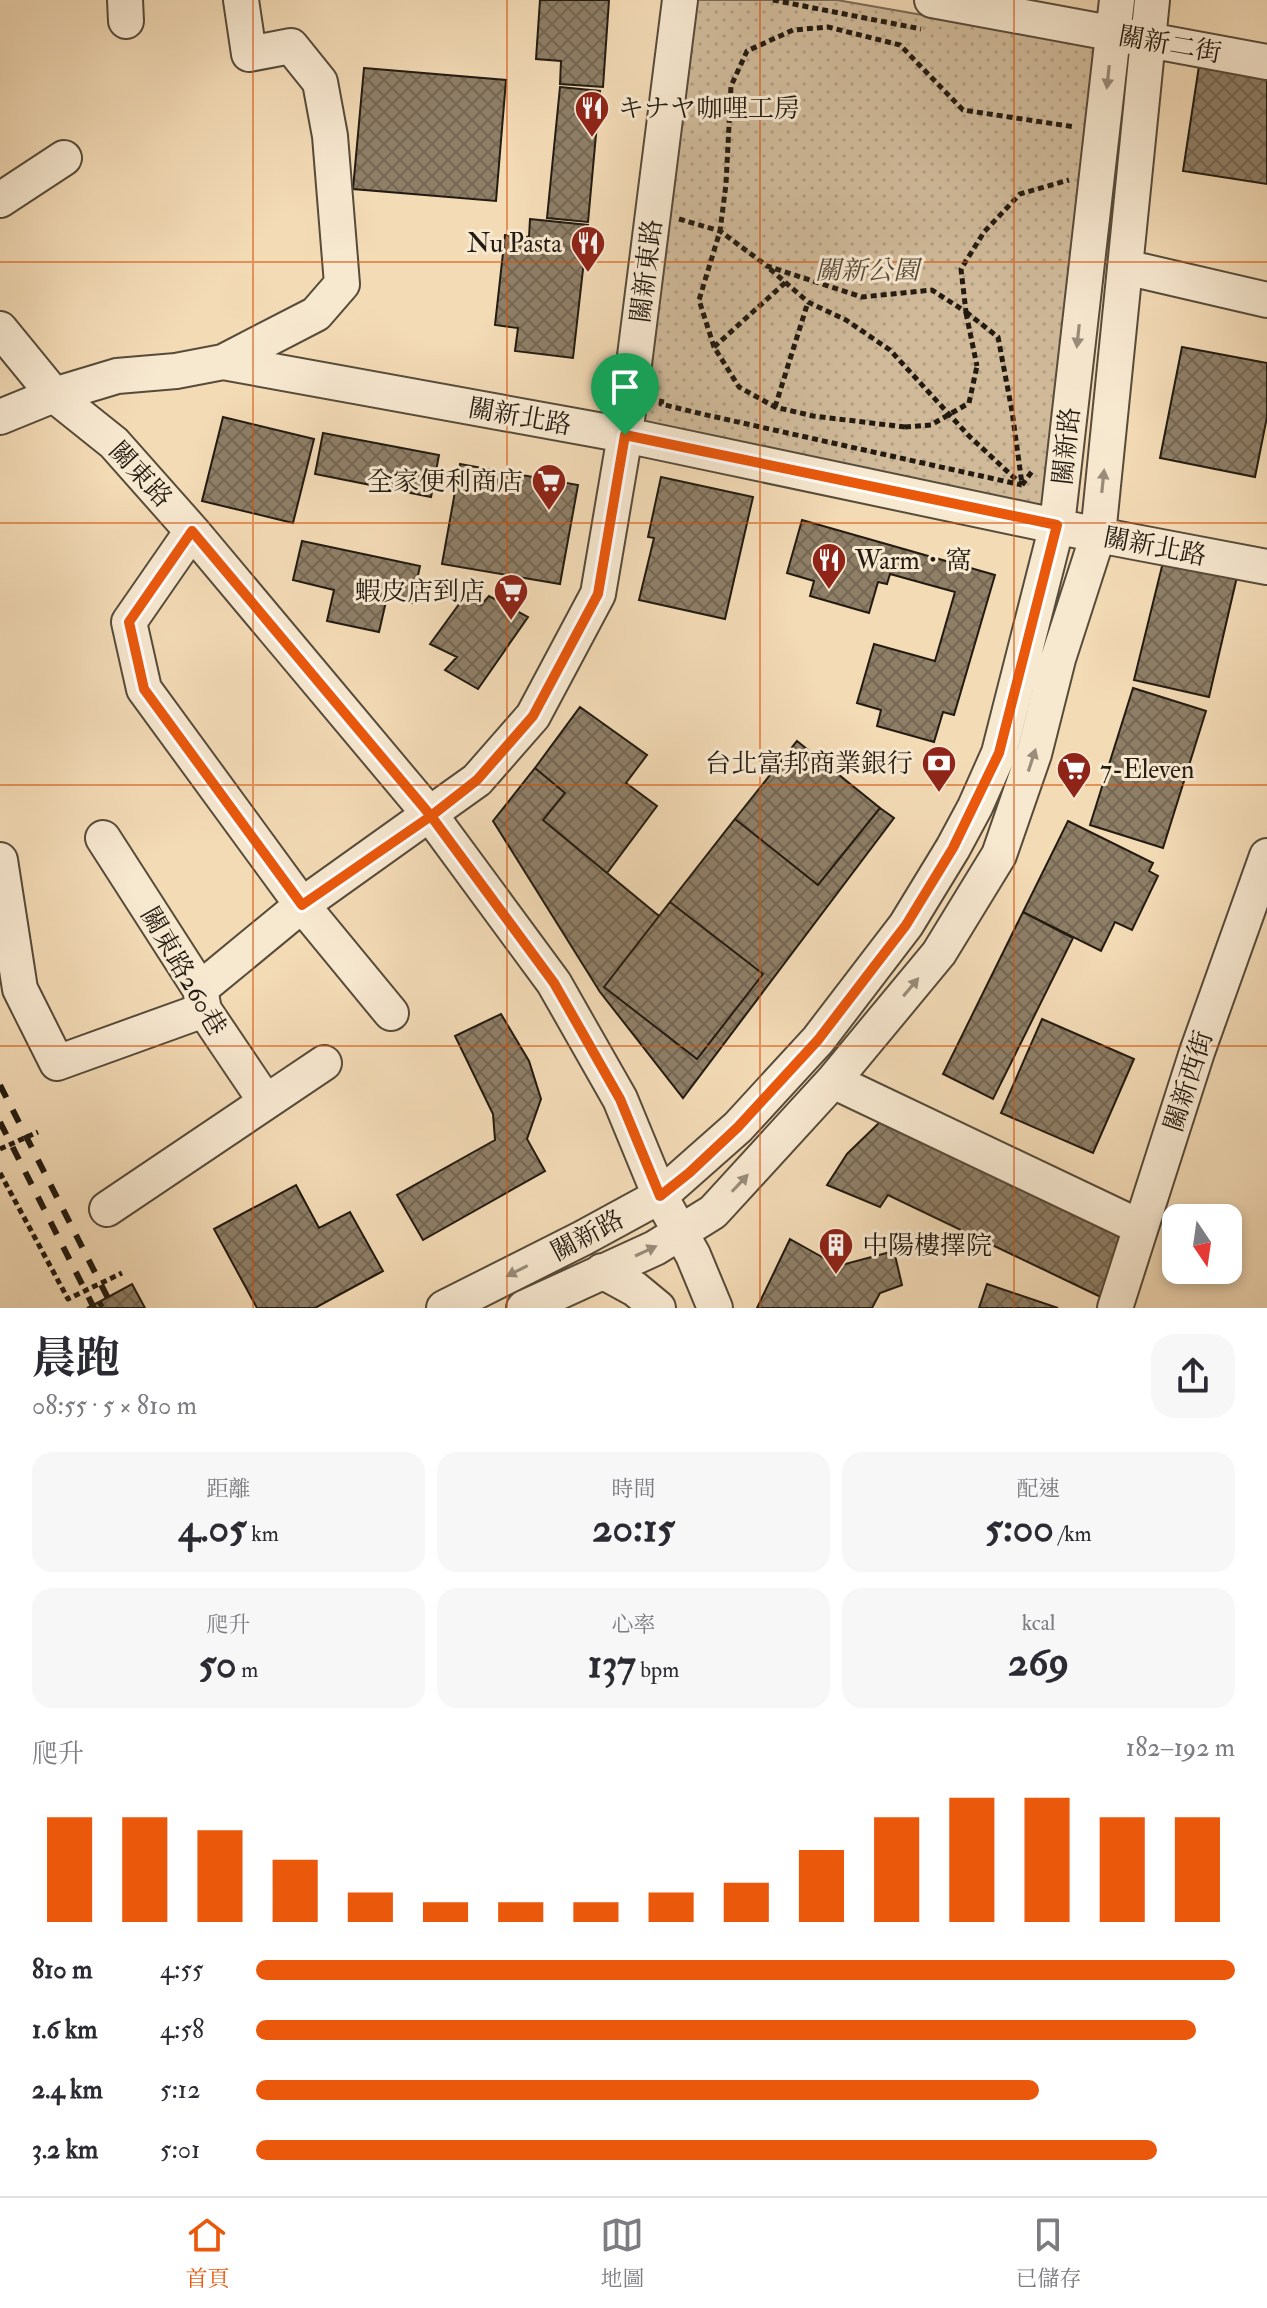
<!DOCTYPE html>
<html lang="zh-TW">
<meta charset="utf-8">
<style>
body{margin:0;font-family:"IM FELL Double Pica","Noto Serif TC","Noto Serif JP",serif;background:#f7f7f7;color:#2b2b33;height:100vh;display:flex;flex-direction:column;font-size:30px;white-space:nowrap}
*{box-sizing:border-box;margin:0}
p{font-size:26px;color:#7c7c81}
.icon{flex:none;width:44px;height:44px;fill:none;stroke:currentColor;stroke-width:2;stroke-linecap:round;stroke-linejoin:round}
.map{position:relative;height:1308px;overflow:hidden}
.drawer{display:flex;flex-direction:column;background:#fff;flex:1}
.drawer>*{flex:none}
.needle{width:52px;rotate:167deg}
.buttons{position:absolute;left:1162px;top:1204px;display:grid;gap:16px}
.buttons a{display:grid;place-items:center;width:80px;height:80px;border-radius:16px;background:#fff;box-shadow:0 4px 12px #0003;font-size:40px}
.pin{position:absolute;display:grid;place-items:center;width:68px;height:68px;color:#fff;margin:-82px -34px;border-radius:50% 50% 50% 0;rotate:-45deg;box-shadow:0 0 8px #0007}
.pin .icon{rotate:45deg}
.round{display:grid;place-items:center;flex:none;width:84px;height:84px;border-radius:24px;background:#f7f7f7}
.overview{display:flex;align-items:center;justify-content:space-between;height:136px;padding:0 32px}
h1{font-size:44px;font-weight:700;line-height:60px}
.metrics{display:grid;grid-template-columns:repeat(3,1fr);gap:12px;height:136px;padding:8px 32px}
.metrics div{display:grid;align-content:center;border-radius:20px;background:#f7f7f7;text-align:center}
.metrics b{font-size:40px;font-weight:700}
.metrics small{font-size:22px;font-weight:400}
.metrics p{font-size:22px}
.chart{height:224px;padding:16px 32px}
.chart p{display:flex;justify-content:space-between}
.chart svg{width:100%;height:144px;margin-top:8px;stroke:#ea580c;stroke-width:6}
ul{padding:0 32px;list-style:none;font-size:26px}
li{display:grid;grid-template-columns:128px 96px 1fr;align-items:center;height:60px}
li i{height:20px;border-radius:10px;background:#ea580c}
.tabs{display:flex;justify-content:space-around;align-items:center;height:112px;border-top:2px solid #e1e1e2;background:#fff;font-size:22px;color:#7c7c81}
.tabs a{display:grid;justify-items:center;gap:4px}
.tabs .selected{color:#ea580c}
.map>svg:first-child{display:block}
.park{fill:url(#park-dots);stroke:#7a6a56;stroke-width:2}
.building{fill:url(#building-cross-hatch);stroke:#231b11;stroke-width:2}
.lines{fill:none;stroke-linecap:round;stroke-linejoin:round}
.minor-casing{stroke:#574b3a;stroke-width:38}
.path{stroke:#231b11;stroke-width:5;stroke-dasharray:6 4;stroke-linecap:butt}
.minor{stroke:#f7e8d0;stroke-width:34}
.rail{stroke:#231b11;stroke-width:6;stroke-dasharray:14 14;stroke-linecap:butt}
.path-bridge{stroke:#231b11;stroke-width:5;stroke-dasharray:6 4;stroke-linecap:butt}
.oneway{fill:#988c7a}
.route-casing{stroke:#fff;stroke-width:16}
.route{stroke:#ea580c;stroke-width:10}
.grid{fill:none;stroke:#d4530c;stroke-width:2;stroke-opacity:0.55}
.labels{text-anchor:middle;stroke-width:6;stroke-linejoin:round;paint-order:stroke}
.street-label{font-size:26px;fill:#231b11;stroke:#f7e8d0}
.poi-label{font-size:26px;fill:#231b11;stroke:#f7e8d0;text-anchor:start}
.park-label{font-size:26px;font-style:italic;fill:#574b3a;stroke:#f7e8d0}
</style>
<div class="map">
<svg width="1267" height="1308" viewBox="0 0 1267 1308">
<defs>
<pattern id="park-dots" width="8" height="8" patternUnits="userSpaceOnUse" patternTransform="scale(2)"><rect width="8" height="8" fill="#d0ba9a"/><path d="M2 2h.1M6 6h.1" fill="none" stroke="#b29f84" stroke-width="1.8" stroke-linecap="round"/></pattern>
<pattern id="building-cross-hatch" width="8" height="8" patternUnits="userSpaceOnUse" patternTransform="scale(2)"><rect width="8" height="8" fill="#8f7f67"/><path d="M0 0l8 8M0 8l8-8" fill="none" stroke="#746753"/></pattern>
</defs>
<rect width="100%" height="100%" fill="#f3dbb6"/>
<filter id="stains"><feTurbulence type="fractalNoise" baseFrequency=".0025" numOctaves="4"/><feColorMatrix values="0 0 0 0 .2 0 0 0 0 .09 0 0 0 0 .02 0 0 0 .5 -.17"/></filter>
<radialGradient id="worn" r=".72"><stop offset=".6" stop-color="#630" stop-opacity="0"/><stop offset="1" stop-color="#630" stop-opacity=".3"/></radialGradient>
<path class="park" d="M695,0H837L1099,46L1051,515L634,453Z"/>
<path class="building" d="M540,0H609L603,87L560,84L561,61L536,59Z
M1199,66L1267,77V184L1183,171Z
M364,68L506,80L496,201L353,189Z
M560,87L600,91L588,222L547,218Z
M530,219L588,225L573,358L515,351L518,328L495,325L505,235L529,237Z
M1182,347L1267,363V417L1255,477L1160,458Z
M223,417L314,439L293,523L202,501Z
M323,433L439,455L431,497L315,474Z
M460,464L578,485L560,584L442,564Z
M661,477L753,497L725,619L639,600L654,538L648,537Z
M802,520L995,575L954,715L943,712L934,742L877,726L881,710L857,703L874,644L935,661L955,592L890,574L887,584L878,582L869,613L810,596L814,581L787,573Z
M302,541L420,566L412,603L387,597L379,632L327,621L334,590L293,580Z
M1164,558L1239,568L1209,697L1134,680Z
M465,596L481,605L489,596L528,617L478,689L445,670L457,657L430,644Z
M1133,688L1206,711L1163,848L1090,825Z
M580,707L647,755L626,783L657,806L607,873L543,820L565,793L535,768Z
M797,741L880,808L818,885L735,819Z
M535,768L565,793L543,820L659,916L604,987L697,1059L763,974L670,902L735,819L818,885L880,808L894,818L683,1098L600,992L493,821Z
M1068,821L1153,863L1149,871L1158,876L1132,930L1115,922L1101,951L1023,912Z
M670,902L763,974L697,1059L604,987Z
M1023,912L1073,938L993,1099L943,1074Z
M501,1014L529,1061L541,1099L527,1139L545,1171L423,1240L397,1195L495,1140L493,1114L455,1036Z
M1042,1019L1134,1059L1093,1153L1001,1113Z
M880,1122L1125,1237L1103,1298L888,1195L880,1207L827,1185L847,1154Z
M296,1185L319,1228L350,1212L383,1271L315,1308H257L214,1229Z
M790,1239L838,1266L894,1251L902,1285L880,1293L872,1308H757Z
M132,1284L145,1308H87L99,1302Z
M987,1284L1058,1308H979Z"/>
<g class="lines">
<g class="minor-casing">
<path id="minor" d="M125,0L126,21
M932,0L1267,62
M0,200L64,158
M1125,267L1267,300
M0,329L54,395L114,443L192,531L431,816L554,983L620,1099L660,1196L693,1255L715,1308
M223,362L316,314L342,284L330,136L320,82L291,46L249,54L241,0
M0,417L54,395L117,376L176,371L223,362L625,435L1098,535L1267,567
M192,531L129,622L144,689L302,905L391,1013
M103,838L200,989L204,1010L266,1102
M0,860L20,989L57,1063L204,1010
M200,989L302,905L477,780L533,716L598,594L625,435L680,0
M833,1081L1140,1227
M107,1209L324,1063
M602,1271L635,1289L658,1308
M444,1308L583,1238L660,1196L738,1127L818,1040L906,925L953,848L975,807L999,753L1057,525L1117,0
M524,1308L655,1248L713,1212L833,1081L939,953L999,855L1034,754L1058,659L1098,535L1152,0
M1115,1308L1197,1052L1267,856"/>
</g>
<path class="path" d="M773,0L921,29
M679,219L720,231L767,266L862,297L932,290L966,312L961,269L984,232L1020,194L1069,180
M770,269L808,302L846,320L890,350L969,436L1022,485
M966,312L998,337L1012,411L1022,484
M966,313L977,366
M714,347L786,282
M662,399L661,404L702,414L1022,485
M775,407L808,302
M905,427L813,416L775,407L739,387L714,347L699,300L720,231L726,184L731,86L747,51L793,30L828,27L900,45L963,110L1075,127
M1022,485L1033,470
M0,1149L38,1132
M0,1173L68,1299L122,1273
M99,1302L103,1308"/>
<use href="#minor" class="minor"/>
<path class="rail" d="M0,1085L113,1308
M0,1122L94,1308"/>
<path class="path-bridge" d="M905,427L931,425L969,403L977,366"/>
</g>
<defs><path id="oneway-solid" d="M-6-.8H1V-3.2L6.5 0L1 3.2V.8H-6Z" transform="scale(2)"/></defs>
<g class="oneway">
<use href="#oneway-solid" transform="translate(1108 77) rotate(96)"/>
<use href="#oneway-solid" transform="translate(1078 336) rotate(96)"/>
<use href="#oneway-solid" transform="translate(1103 481) rotate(-84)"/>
<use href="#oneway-solid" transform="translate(1032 760) rotate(-72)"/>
<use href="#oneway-solid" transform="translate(911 987) rotate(-50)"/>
<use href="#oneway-solid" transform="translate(740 1183) rotate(-47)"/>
<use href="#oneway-solid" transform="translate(646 1251) rotate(-25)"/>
<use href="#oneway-solid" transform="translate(517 1271) rotate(153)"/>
</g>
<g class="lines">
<g class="route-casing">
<path id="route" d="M625,435L598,594L533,716L477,780L431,816L192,531L129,622L144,689L302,905L431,816L554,983L620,1099L660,1196L689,1173L738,1127L818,1040L906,925L953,848L999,753L1057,525L625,435"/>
</g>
<use href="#route" class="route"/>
</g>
<path class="grid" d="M253,0V1308M507,0V1308M760,0V1308M1014,0V1308M0,262H1267M0,523H1267M0,785H1267M0,1046H1267"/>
<defs>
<g id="restaurant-pin" transform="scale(1.8)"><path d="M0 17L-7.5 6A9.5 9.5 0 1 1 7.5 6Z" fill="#8f2418" stroke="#f7e8d0"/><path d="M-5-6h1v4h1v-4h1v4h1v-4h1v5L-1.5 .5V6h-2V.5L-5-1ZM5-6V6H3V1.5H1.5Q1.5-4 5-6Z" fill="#fff"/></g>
<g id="supermarket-pin" transform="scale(1.8)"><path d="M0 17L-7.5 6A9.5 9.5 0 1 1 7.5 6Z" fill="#8f2418" stroke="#f7e8d0"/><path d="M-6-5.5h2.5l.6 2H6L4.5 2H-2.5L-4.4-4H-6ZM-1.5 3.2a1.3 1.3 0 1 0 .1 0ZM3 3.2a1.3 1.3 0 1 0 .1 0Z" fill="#fff"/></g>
<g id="bank-pin" transform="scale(1.8)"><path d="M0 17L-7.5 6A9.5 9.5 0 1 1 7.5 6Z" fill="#8f2418" stroke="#f7e8d0"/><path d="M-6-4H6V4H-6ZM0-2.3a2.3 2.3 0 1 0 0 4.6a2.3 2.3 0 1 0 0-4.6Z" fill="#fff"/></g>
<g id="building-pin" transform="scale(1.8)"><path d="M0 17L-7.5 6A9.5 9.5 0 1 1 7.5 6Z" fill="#8f2418" stroke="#f7e8d0"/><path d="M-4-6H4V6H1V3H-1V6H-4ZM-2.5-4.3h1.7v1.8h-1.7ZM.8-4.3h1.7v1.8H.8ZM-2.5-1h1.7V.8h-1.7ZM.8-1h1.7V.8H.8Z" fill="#fff"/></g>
</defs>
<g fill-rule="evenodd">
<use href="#restaurant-pin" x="592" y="108"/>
<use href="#restaurant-pin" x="588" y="243"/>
<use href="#supermarket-pin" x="549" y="481"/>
<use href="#restaurant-pin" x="829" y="560"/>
<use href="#supermarket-pin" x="511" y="591"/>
<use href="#bank-pin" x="939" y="763"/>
<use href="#supermarket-pin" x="1074" y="769"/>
<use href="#building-pin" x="836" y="1245"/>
</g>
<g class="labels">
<g class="street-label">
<text transform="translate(1170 44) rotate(10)" y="9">關新二街</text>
<text transform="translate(646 271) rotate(-83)" y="9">關新東路</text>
<text transform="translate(520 416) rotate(10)" y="9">關新北路</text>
<text transform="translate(1066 446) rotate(-84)" y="9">關新路</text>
<text transform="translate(141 474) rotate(47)" y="9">關東路</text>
<text transform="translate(1155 546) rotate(11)" y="9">關新北路</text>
<text transform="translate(184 971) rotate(60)" y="9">關東路260巷</text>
<text transform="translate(1188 1081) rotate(-72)" y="9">關新西街</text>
<text transform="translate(587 1235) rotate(-28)" y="9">關新路</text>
</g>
<g class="poi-label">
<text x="618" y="117">キナヤ咖哩工房</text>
<text x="562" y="252" text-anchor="end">Nu Pasta</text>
<text x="523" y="490" text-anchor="end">全家便利商店</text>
<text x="855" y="569">Warm・窩</text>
<text x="485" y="600" text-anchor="end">蝦皮店到店</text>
<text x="913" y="772" text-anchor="end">台北富邦商業銀行</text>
<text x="1100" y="778">7-Eleven</text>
<text x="862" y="1254">中陽樓擇院</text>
</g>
<g class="park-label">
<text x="867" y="279">關新公園</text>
</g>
</g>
<rect width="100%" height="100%" filter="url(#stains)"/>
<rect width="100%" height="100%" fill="url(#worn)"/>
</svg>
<div class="buttons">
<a><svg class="needle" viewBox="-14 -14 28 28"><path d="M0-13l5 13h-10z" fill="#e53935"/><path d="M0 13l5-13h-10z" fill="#7c7c81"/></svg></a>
</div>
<div class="pin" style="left:625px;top:435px;background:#1e9e55"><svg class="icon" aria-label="arrive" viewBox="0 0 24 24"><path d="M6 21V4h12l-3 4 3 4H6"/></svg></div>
</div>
<section class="drawer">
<div class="overview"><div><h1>晨跑</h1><p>08:55 · 5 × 810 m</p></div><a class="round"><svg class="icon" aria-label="share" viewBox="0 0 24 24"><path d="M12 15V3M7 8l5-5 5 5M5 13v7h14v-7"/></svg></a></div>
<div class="metrics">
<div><p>距離</p><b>4.05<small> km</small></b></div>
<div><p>時間</p><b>20:15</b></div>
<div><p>配速</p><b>5:00<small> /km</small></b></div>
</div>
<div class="metrics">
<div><p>爬升</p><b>50<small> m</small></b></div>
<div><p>心率</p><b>137<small> bpm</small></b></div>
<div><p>kcal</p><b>269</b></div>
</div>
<div class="chart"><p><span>爬升</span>182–192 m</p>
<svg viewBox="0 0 160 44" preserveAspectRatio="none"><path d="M5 44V12M15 44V12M25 44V16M35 44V25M45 44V35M55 44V38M65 44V38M75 44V38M85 44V35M95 44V32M105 44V22M115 44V12M125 44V6M135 44V6M145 44V12M155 44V12"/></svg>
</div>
<ul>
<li><b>810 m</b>4:55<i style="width:100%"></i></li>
<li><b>1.6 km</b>4:58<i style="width:96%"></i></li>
<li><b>2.4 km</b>5:12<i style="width:80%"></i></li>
<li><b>3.2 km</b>5:01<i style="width:92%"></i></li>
</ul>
</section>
<nav class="tabs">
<a class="selected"><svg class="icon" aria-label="home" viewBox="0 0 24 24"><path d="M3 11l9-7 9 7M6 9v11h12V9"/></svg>首頁</a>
<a><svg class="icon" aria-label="map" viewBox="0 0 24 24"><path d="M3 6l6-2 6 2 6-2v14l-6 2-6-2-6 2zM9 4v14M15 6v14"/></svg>地圖</a>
<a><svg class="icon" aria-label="saved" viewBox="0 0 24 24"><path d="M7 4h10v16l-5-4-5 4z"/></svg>已儲存</a>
</nav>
